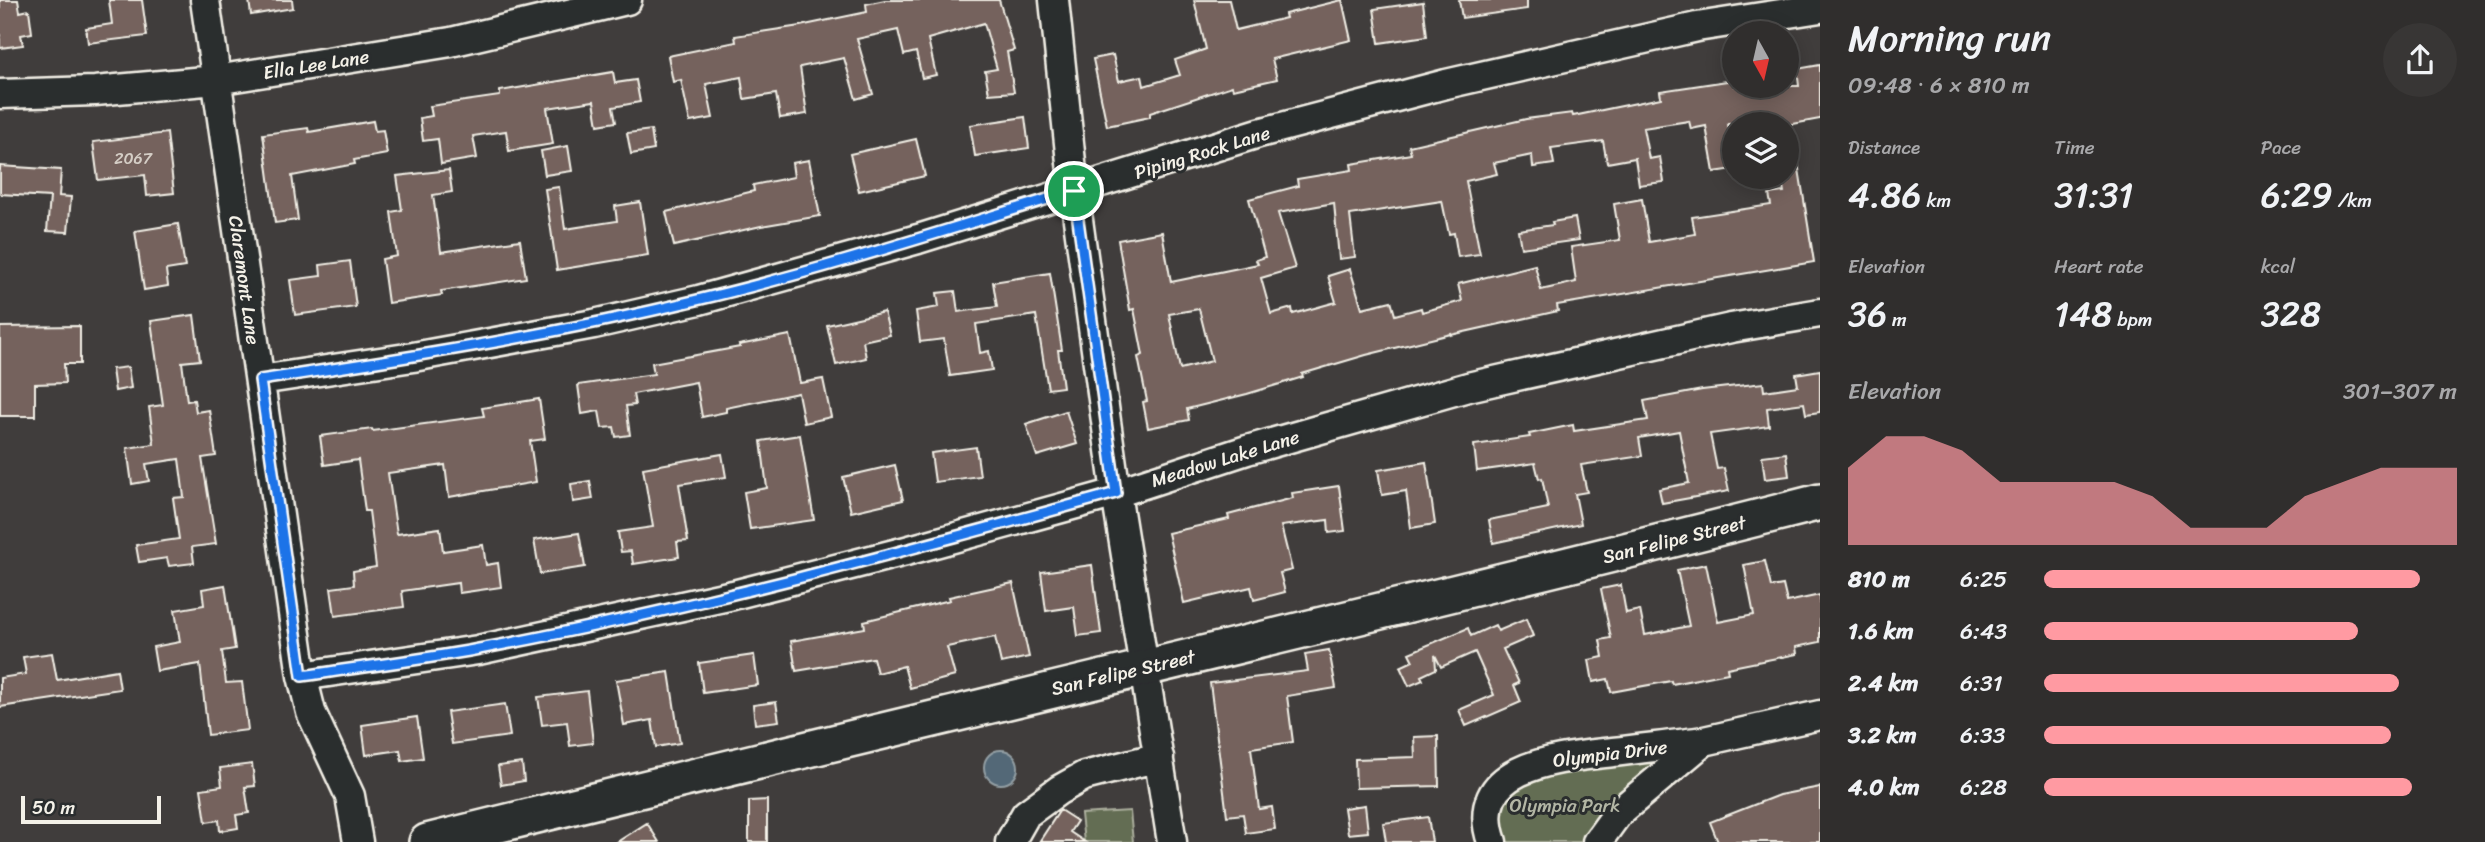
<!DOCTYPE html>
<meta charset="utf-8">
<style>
body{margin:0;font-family:Sriracha,sans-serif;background:#383635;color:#f1f3f6;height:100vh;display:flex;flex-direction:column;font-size:26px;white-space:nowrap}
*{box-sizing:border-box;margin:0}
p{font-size:23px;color:#a8a8aa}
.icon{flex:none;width:38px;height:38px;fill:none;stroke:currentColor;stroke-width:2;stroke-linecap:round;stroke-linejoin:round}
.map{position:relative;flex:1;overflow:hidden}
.details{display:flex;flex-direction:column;background:#302e2d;width:665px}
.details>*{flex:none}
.needle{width:46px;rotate:172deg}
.fabs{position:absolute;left:1722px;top:21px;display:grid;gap:14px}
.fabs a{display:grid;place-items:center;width:77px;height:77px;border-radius:50%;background:#302e2d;box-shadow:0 4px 18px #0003,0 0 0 2px #4b4a49;font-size:35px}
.scale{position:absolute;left:21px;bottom:18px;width:140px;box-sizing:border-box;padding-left:7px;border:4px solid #f4f1e8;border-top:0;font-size:19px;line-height:24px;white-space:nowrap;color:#f4f1e8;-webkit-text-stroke:5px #2a2d2e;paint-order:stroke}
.pin{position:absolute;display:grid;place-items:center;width:60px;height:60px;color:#fff;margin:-30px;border:4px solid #fff;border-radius:50%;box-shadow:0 2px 7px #0007}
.round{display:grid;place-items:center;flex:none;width:74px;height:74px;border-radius:37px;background:#383635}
.headline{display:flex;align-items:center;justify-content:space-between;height:119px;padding:0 28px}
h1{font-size:38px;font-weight:600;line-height:52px}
.metrics{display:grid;grid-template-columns:repeat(3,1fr);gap:10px;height:119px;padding:7px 28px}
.metrics div{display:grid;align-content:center}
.metrics b{font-size:35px;font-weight:600}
.metrics small{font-size:19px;font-weight:400}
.metrics p{font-size:19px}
.chart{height:196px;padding:14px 28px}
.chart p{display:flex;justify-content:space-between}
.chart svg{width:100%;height:126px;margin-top:7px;fill:#ff9aa2;opacity:.7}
ul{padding:0 28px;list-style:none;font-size:23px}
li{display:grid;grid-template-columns:112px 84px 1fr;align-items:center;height:52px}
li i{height:18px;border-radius:9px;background:#ff9aa2}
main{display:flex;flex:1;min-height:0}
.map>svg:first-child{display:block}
.green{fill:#646d53;stroke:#acaf9e;stroke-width:2}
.water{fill:#536877;stroke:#939fa4;stroke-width:2}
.building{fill:#74625d;stroke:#f4f1e8;stroke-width:2;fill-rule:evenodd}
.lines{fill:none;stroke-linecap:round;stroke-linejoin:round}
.minor-casing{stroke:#f4f1e8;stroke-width:33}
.major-casing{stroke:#f4f1e8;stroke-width:40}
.minor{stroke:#2a2d2e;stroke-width:28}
.major{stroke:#2a2d2e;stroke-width:35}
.route-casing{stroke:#fff;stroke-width:14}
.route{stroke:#1a73e8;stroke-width:9}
.labels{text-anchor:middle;stroke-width:6;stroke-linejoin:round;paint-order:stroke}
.number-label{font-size:16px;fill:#d4cdc5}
.street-label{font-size:19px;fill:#f4f1e8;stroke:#2a2d2e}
.park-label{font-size:19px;fill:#b3b6a5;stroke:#2a2d2e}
</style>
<main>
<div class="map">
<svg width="1820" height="842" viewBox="0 0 1820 842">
<rect width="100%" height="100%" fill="#403d3c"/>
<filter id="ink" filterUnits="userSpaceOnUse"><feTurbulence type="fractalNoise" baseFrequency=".0143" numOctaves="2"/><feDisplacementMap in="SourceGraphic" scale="14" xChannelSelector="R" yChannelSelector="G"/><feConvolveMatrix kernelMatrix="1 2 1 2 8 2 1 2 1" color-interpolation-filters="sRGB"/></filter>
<g filter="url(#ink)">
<path class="green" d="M1655,760L1654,767L1584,842H1502L1496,822L1504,796L1551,770Z
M1130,811L1133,842H1084L1081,814Z"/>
<path class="water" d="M984 767a17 17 0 1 1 34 0a17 17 0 1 1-34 0Z"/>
<path class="building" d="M0,0H18L20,12L29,10L32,33L21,35L23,45L0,48Z
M109,0H142L147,36L88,43L86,28L112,24Z
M249,0H292L293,8L251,15Z
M885,0H999L1014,50L1007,52L1014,92L989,94L985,71L997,69L984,23L928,39L936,75L922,78L916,52L904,55L898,30L857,39L873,94L856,99L844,58L800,67L807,114L780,118L776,94L744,99L741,77L706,84L713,118L690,122L681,80L673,82L668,56L736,42L735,36L800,26L867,12L866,4Z
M1194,0H1229L1236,30L1286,18L1285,14L1342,0L1351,40L1272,59L1277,79L1233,89L1232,86L1150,113V117L1107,126L1093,59L1113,55L1119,81L1142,76L1144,86L1180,75L1175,60L1206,49Z
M1459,0H1527V9L1462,18Z
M1423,2L1427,36L1379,43L1374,9Z
M1820,65V119L1793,124H1728L1734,169L1714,172L1706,126L1691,129L1689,121L1643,128L1649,159L1660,157L1664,182L1639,185L1635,158L1607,163L1603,141L1551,148L1554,164L1533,167L1532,155L1494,163L1497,174L1466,181L1480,254L1458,257L1454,233L1449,234L1442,201L1350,215L1355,257L1339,259L1334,203L1278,213L1295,268L1261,278L1271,314L1292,308L1293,314L1336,302L1328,276L1350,269L1362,308L1391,301L1395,315L1421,308L1422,312L1462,301L1458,284L1535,265L1541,290L1576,282L1571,247L1620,240L1614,204L1642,199L1649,242L1695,234L1692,217L1771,205L1769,194L1784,192L1781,177H1787V145L1795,144L1814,262L1557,305L1558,311L1451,335V334L1366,355L1302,374L1303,377L1247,394L1187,409L1189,420L1148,428L1143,402L1147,401L1138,357L1143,355L1134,309L1130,310L1118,240L1162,232L1171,282L1258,264L1256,260L1265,257L1249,199L1298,186L1297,179L1352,170L1351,164L1411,154L1409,146L1526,119L1572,113L1573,116L1661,98L1660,91L1734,80V86H1799L1797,69ZM1199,309L1212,361L1180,369L1169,314Z
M613,72L615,83L636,80L640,102L613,107L616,122L598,125L594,101L547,108L553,144L509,151L506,131L473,136L477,158L441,164L438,139L423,141L420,118L432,116L430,106L500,96V91Z
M1025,117L1029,148L975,156L970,125Z
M373,121L375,131L383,130L387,154L354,160L355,164L292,176L298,220L275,223L263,134L308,128L309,132Z
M651,130L654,150L631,154L627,133Z
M167,133L174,193L147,196L145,175L98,180L93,142Z
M916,139L925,176L859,191L850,154Z
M568,146L572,171L545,175L541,151Z
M809,160L820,216L761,226L674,246L666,212L754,191L753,185L794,177L792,163Z
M0,166L61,170L59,196L71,197L68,232L47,231L50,197L0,194Z
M449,170L452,192L433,195L441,252L520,240L526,278L441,291L442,295L388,303L382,259L397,256L391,212L402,210L397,176Z
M559,187L565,229L617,221L615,206L640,202L648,255L557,270L545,189Z
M1575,218L1579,240L1521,248L1518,230L1553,225L1552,222Z
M178,224L185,267L166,270L168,286L144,290L135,231Z
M350,261L356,307L295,315L290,280L321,276L320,265Z
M1050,273L1062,350H1058L1063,387L1048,389L1036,315L976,324L980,353L989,351L992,370L950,376L944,339L920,342L916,311L939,307L937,293L955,291L958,312L997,307L993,282Z
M884,312L890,335L863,341L866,358L836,365L827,325Z
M194,315L200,360L182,362L187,401L194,400L196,412L209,410L216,456L202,458L216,544L192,547L194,563L169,566L167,558L139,562L136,545L179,539L173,498L184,497L179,459L146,464L149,481L132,484L127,448L154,444L149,407L163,405L151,321Z
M80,326V364H64L65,383L35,384V416H0V327Z
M790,335L800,383L823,379L831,417L804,423L798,393L726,408V412L702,417L696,382L633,394L635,405L626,406L630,435L616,437L614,427L602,428L599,411L582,414L578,385L654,374L652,363L740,347L739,345Z
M128,367L131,388L115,391L112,369Z
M1820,370V412L1806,414L1804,403L1767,408L1769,426L1710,434L1717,469L1724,468L1729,491L1662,503L1659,489L1689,483L1679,431L1639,438L1642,456L1581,465L1587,492L1575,494L1581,524L1493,543L1489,520L1548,508L1542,478L1539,479L1535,463L1477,471L1474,445L1530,437L1529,434L1573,425L1574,431L1648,420L1644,401L1702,390L1763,383L1764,391L1798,386L1796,374Z
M539,399L545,439L530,441L536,482L449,497L445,465L388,473L397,534L440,528L443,551L483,545L486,565L498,563L501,587L459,593L458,583L402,591L404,607L335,616L331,588L354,585L353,571L376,567L369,511H365L358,460L324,465L320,436L372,429L373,431L484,416L482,408Z
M1066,411L1077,444L1037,456L1026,424Z
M800,435L814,520L750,529L744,492L767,488L761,441Z
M976,447L980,476L935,482L931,453Z
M1786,453L1789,476L1765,479L1762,456Z
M722,454L726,477L679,484L688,541L677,542L679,557L633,564L631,551L621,552L618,532L653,527L643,468Z
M1426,462L1435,524L1411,528L1406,491L1382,495L1378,470Z
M895,465L903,500L851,512L843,477Z
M590,481L593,499L573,502L571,484Z
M1339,486L1345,531L1329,533L1328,520L1281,526L1292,570L1280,573L1285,592L1254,600L1251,587L1184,603L1168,533L1229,519L1228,515L1293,498L1292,493Z
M579,533L585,567L540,574L534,540Z
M1765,561L1771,587L1783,585L1787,602L1820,595V642L1796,647L1797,654L1727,668L1728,673L1672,684L1671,681L1611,692L1608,679L1593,682L1589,660L1603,657L1600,640L1611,638L1601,589L1621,585L1626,613L1640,610L1645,635L1689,626L1677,570L1706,564L1718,622L1754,615L1744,565Z
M1092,565L1101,633L1078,636L1074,607L1046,611L1041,572Z
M1013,583L1029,657L1001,663L995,637L947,647L955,676L910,688L904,666L877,673L873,658L796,671L791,641L865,628L864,621L950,600L949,597Z
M225,585L235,649L222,651L226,683L242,682L248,730L208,735L200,664L157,671L153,647L180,642L175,610L204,605L202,589Z
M1526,619L1533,636L1503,649L1519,683L1514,685L1521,702L1466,726L1459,710L1494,695L1475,652L1441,667L1435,655L1436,669L1421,676L1423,680L1409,686L1400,667L1413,661L1409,653L1468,628L1471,636L1495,625L1498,631Z
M1329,650L1336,688L1287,696L1293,742L1251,748L1259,809L1272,807L1275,829L1246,833L1243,814L1227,816L1210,683L1308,671L1305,654Z
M52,653L57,680L117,670L120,689L0,707V678L26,674L23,657Z
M754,655L758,685L703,693L699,663Z
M669,672L680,743L656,747L652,720L624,725L616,680Z
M587,691L593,743L570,746L567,722L542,725L538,697Z
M776,702L779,721L755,724L753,705Z
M505,704L510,736L452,744L447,712Z
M417,717L423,758L402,761L400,750L366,755L362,725Z
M1438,736L1439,786L1356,788L1355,759L1415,757L1414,737Z
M522,763L524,781L501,785L498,766Z
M252,764L255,786L245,787L249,813L236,815L238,828L220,831L219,820L206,822L201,789L222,786L220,768Z
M1820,787V842H1718L1710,822L1779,795Z
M767,800V842H749V801Z
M1365,805L1368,832L1348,834L1344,808Z
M1060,810L1077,821L1070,832L1085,842H1039Z
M1428,817L1432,842H1386L1383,823Z
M647,823L659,842H617Z"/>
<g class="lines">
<g class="minor-casing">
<path id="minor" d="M205,0L302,676L311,712L350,796L358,842
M1054,0L1074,191L1116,493L1172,842
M0,94L95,91L216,80L451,42L627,0
M260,380L413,357L594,324L699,300L918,239L1259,133L1446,84L1697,27L1820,8
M302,676L478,650L733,595L906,551L1116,493L1247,450L1468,387L1731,328L1820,313
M1010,842L1026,814L1059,790L1084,776L1159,757
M1492,842C1465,764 1561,758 1613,752C1644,748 1674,745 1704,741
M1597,842L1618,813L1704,741L1820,715"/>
</g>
<g class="major-casing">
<path id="major" d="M427,842C891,727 1357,620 1820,502"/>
</g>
<use href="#minor" class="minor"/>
<use href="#major" class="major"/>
</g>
</g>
<g class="lines" filter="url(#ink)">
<g class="route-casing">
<path id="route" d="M1074,191L1116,493C905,551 694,609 479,649C421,660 361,667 302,676L260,380C406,358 553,335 697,300C824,270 949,229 1074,191Z"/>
</g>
<use href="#route" class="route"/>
</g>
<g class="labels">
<g class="number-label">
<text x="133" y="164">2067</text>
</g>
<g class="street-label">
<text transform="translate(316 64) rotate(-9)" y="7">Ella Lee Lane</text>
<text transform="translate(1202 152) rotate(-17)" y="7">Piping Rock Lane</text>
<text transform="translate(245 280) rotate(82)" y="7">Claremont Lane</text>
<text transform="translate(1225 458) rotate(-17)" y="7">Meadow Lake Lane</text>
<text transform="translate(1674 539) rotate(-14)" y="7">San Felipe Street</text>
<text transform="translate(1123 672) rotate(-13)" y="7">San Felipe Street</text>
<text transform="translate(1610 753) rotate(-7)" y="7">Olympia Drive</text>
</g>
<g class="park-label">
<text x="1565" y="812">Olympia Park</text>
</g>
</g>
</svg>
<div class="fabs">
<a><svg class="needle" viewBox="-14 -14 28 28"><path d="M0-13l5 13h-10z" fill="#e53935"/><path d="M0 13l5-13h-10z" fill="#a8a8aa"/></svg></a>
<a><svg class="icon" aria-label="layers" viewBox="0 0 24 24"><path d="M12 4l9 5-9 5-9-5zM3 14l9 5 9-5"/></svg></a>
</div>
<div class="scale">50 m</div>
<div class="pin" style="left:1074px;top:191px;background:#1e9e55"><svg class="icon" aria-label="arrive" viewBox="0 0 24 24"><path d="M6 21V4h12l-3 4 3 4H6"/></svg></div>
</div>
<section class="details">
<div class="headline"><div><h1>Morning run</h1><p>09:48 · 6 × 810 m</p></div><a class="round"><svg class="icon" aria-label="share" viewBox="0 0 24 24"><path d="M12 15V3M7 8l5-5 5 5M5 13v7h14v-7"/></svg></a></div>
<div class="metrics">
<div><p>Distance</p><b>4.86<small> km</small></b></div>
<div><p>Time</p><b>31:31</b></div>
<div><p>Pace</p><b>6:29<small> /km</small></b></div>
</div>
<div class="metrics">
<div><p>Elevation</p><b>36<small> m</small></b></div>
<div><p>Heart rate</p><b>148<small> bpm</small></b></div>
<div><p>kcal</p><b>328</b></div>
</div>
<div class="chart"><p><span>Elevation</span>301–307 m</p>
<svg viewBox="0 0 160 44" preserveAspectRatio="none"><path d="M0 44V17L10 6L20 6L30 11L40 22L50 22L60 22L70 22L80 27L90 38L100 38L110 38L120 27L130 22L140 17L150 17L160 17V44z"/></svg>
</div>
<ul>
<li><b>810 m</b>6:25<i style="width:91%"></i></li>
<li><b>1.6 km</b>6:43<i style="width:76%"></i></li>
<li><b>2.4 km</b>6:31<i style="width:86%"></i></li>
<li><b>3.2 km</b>6:33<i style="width:84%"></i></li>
<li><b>4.0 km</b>6:28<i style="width:89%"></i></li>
</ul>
</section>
</main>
